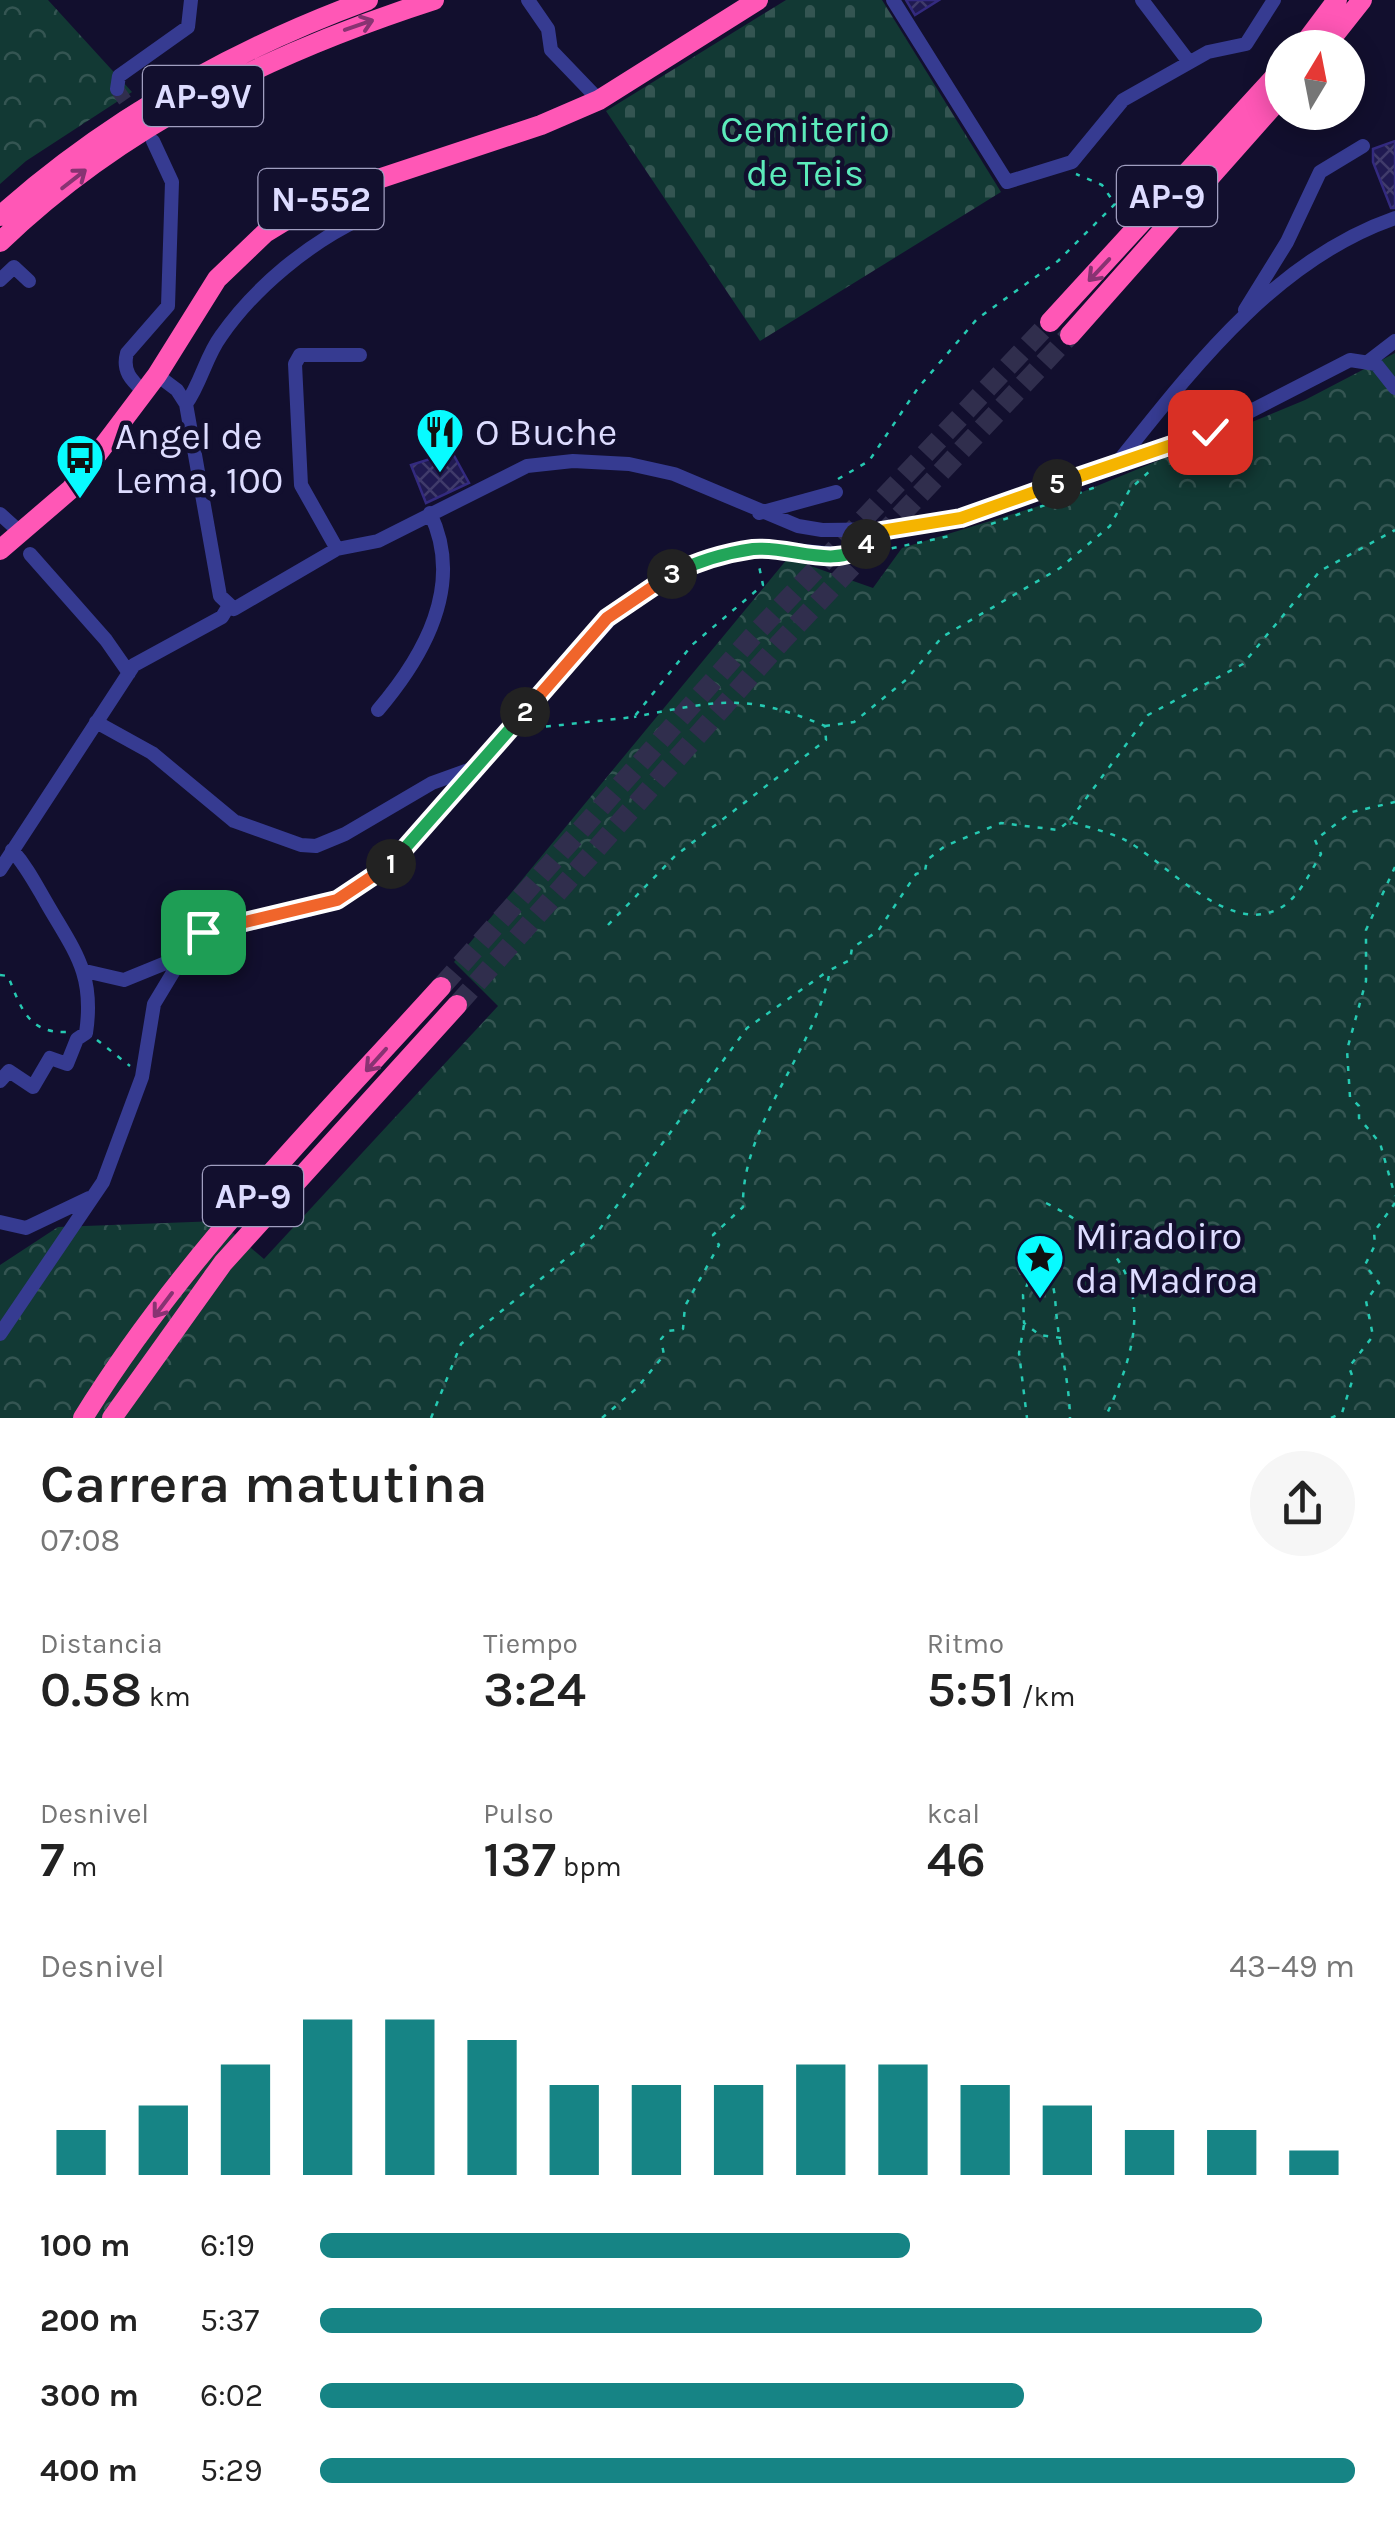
<!DOCTYPE html>
<html lang="es">
<meta charset="utf-8">
<style>
body{margin:0;font-family:Karla,sans-serif;background:#f6f6f6;color:#222;height:100vh;display:flex;flex-direction:column;font-size:38px;white-space:nowrap}
*{box-sizing:border-box;margin:0}
p{font-size:32px;color:#767676}
.icon{flex:none;width:55px;height:55px;fill:none;stroke:currentColor;stroke-width:2;stroke-linecap:round;stroke-linejoin:round}
.map{position:relative;height:1418px;overflow:hidden}
.details{display:flex;flex-direction:column;background:#fff;flex:1}
.details>*{flex:none}
.needle{width:65px;rotate:10deg}
.controls{position:absolute;left:1265px;top:30px;display:grid;gap:20px}
.controls a{display:grid;place-items:center;width:100px;height:100px;border-radius:50%;background:#fff;box-shadow:0 5px 25px #0003;font-size:50px}
.pin{position:absolute;display:grid;place-items:center;width:85px;height:85px;color:#fff;margin:-42px;border-radius:20px;box-shadow:0 5px 15px #0006}
.km{position:absolute;width:50px;height:50px;margin:-25px;border-radius:50%;background:#222;color:#fff;font-size:28px;line-height:50px;text-align:center}
.round{display:grid;place-items:center;flex:none;width:105px;height:105px;border-radius:52px;background:#f6f6f6}
.head{display:flex;align-items:center;justify-content:space-between;height:170px;padding:0 40px}
h1{font-size:55px;font-weight:600;line-height:75px}
.metrics{display:grid;grid-template-columns:repeat(3,1fr);gap:15px;height:170px;padding:10px 40px}
.metrics div{display:grid;align-content:center}
.metrics b{font-size:50px;font-weight:600}
.metrics small{font-size:28px;font-weight:400}
.metrics p{font-size:28px}
.chart{height:280px;padding:20px 40px}
.chart p{display:flex;justify-content:space-between}
.chart svg{width:100%;height:180px;margin-top:10px;stroke:#168485;stroke-width:6}
ul{padding:0 40px;list-style:none;font-size:32px}
li{display:grid;grid-template-columns:160px 120px 1fr;align-items:center;height:75px}
li i{height:25px;border-radius:12px;background:#168485}
.map>svg:first-child{display:block}
.forest{fill:url(#forest-crowns)}
.cemetery{fill:url(#cemetery-stones)}
.building{fill:url(#building-cross-hatch);stroke:#332a7f;stroke-width:2.5}
.lines{fill:none;stroke-linecap:round;stroke-linejoin:round}
.minor-tunnel{stroke:#302e4d;stroke-width:14;stroke-dasharray:14 7;stroke-linecap:butt}
.highway-tunnel{stroke:#302e4d;stroke-width:20;stroke-dasharray:20 10;stroke-linecap:butt}
.path{stroke:#26c9b2;stroke-width:2.5;stroke-dasharray:5 8;stroke-linecap:butt}
.minor{stroke:#363b91;stroke-width:14}
.highway{stroke:#ff57b6;stroke-width:20}
.oneway{stroke:#883372}
.split-1-casing{stroke:#fff;stroke-width:20}
.split-2-casing{stroke:#fff;stroke-width:20}
.split-3-casing{stroke:#fff;stroke-width:20}
.split-4-casing{stroke:#fff;stroke-width:20}
.split-5-casing{stroke:#fff;stroke-width:20}
.split-6-casing{stroke:#fff;stroke-width:20}
.split-1{stroke:#f0652b;stroke-width:12}
.split-2{stroke:#22a559;stroke-width:12}
.split-3{stroke:#f0652b;stroke-width:12}
.split-4{stroke:#22a559;stroke-width:12}
.split-5{stroke:#f5b400;stroke-width:12}
.split-6{stroke:#f5b400;stroke-width:12}
.labels{text-anchor:middle;stroke-width:9;stroke-linejoin:round;paint-order:stroke}
.shield{fill:#120f2e;stroke:#a09ec0;stroke-width:2.5}
.shield-label{font-size:35px;font-weight:bold;fill:#dddcff}
.park-label{font-size:38px;fill:#5cebbb;stroke:#120f2e}
.poi-label{font-size:38px;fill:#dddcff;stroke:#120f2e;text-anchor:start}
</style>
<div class="map">
<svg width="1395" height="1418" viewBox="0 0 1395 1418">
<defs>
<pattern id="forest-crowns" width="20" height="18" patternUnits="userSpaceOnUse" patternTransform="scale(2.5)"><rect width="20" height="18" fill="#123934"/><path d="M2 6a3 3 0 1 1 6 0M12 15a3 3 0 1 1 6 0" fill="none" stroke="#345552"/></pattern>
<pattern id="cemetery-stones" width="16" height="16" patternUnits="userSpaceOnUse" patternTransform="scale(2.5)"><rect width="16" height="16" fill="#123934"/><path d="M2 7V4a2 2 0 0 1 4 0v3zM10 15v-3a2 2 0 0 1 4 0v3z" fill="#345552"/></pattern>
<pattern id="building-cross-hatch" width="8" height="8" patternUnits="userSpaceOnUse" patternTransform="scale(2.5)"><rect width="8" height="8" fill="#201a51"/><path d="M0 0l8 8M0 8l8-8" fill="none" stroke="#403b6b"/></pattern>
</defs>
<rect width="100%" height="100%" fill="#120f2e"/>
<path class="forest" d="M0,0H48L132,92L26,161L0,184Z
M1395,353V1418H0V1265L58,1227L219,1221L264,1259L498,1006L454,962L788,558L873,588L902,548L1075,495L1305,400Z"/>
<path class="cemetery" d="M786,0H882L1001,192L760,341L606,111Z"/>
<path class="building" d="M906,0H939L915,15Z
M1395,141V208H1391L1373,162V149Z
M452,452L469,483L426,503L411,465Z"/>
<g class="lines">
<path class="minor-tunnel" d="M117,89L140,122"/>
<path class="highway-tunnel" d="M441,987L753,636L1050,322
M457,1005L780,643L1070,335"/>
<path class="path" d="M838,479L869,461L918,388L977,319L1058,261L1115,204L1102,185L1076,174
M991,524L1096,487
M879,551L950,536
M825,726L854,722L907,679L942,637L1060,568L1110,526L1130,489L1152,469
M533,728L634,717L692,645L763,585L759,566
M1070,820L1148,715L1243,664L1320,571L1395,530
M1395,867L1366,930V981L1347,1050L1350,1097L1359,1106V1118L1380,1143L1395,1196
M608,925L675,856L826,740L825,726C745,692 717,701 634,717
M0,975L8,976C21,1008 28,1033 66,1032
M97,1040L130,1066
M1046,1203C1151,1255 1151,1321 1105,1418
M1040,1253L1047,1275
M1024,1325L1019,1353L1027,1418
M1061,1338L1040,1335L1024,1323L1023,1295L1029,1280L1051,1279C1056,1294 1055,1305 1057,1320C1061,1356 1069,1379 1070,1418
M431,1418L461,1344L596,1234L747,1028L828,971
M602,1418L637,1388L664,1355L661,1339L668,1331L683,1329L685,1306L719,1245L713,1235L743,1207C741,1124 816,1050 830,970L850,960L852,948L878,931L916,874L925,871L927,860L945,846L1001,823L1058,830L1069,821C1086,827 1105,831 1121,838C1164,858 1231,943 1285,905C1301,893 1311,871 1321,854L1315,840L1352,812L1395,802
M1331,1418L1342,1413L1353,1378L1349,1367L1373,1336L1366,1301L1379,1283L1365,1265L1375,1245L1374,1232L1395,1203"/>
<path class="minor" d="M528,0L548,29L551,50L599,100
M893,0L1007,182L1072,162L1123,100L1208,52L1246,44L1274,0
M1142,0L1189,62
M117,89L119,76L188,27L191,0
M0,280L14,267L29,281
M1245,310L1287,242L1320,172L1363,146
M1369,361L1395,341
M157,375L177,390L186,404L220,596L234,609L337,549L378,541L527,466L573,461L629,464L674,474L798,526L822,530L907,529L961,519L1210,432L1350,360L1376,364L1395,388
M144,392C131,380 122,371 127,353L168,306L172,182L153,141
M186,404C201,383 206,356 221,336C255,287 309,243 362,218
M1118,462C1193,368 1276,259 1395,218
M759,513L836,492
M0,514L21,533
M337,549L301,485L295,364L300,355H360
M30,554L106,640L129,673
M378,710C424,656 465,585 430,513
M96,722L152,753L234,821L301,845L316,846L345,834L432,783L474,768
M0,870L134,665L222,617L228,607
M85,971L124,980L178,958
M0,1081L9,1071L33,1087L50,1058L67,1064L77,1039L86,1033C95,973 74,951 46,902C35,883 27,867 12,850
M0,1222L26,1228L89,1198
M0,1334L103,1182L142,1077L154,1004L195,936L309,910L337,900L383,872L624,604L673,573L716,557L771,548L846,555L858,552L881,531"/>
<path class="highway" d="M1301,48L1337,0
M1324,48L1362,0
M0,216C109,119 232,50 368,0
M0,242C123,124 273,52 434,0
M1050,322L1282,69
M1070,335L1282,96
M0,550L71,489L157,375L217,279L265,233L324,197L541,125L599,100L758,0
M83,1418C181,1259 316,1125 441,987
M112,1418L223,1263L457,1005"/>
</g>
<defs><path id="oneway-shaft" d="M-6 0H5M1.5-3L5.5 0L1.5 3" fill="none" stroke-width="1.6" stroke-linecap="round" stroke-linejoin="round" transform="scale(2.5)"/></defs>
<g class="oneway">
<use href="#oneway-shaft" transform="translate(359 25) rotate(-19)"/>
<use href="#oneway-shaft" transform="translate(74 179) rotate(-38)"/>
<use href="#oneway-shaft" transform="translate(1099 270) rotate(133)"/>
<use href="#oneway-shaft" transform="translate(376 1060) rotate(132)"/>
<use href="#oneway-shaft" transform="translate(163 1305) rotate(127)"/>
</g>
<g class="lines">
<g class="split-1-casing">
<path id="split-1" d="M203,932L337,900L391,864"/>
</g>
<g class="split-2-casing">
<path id="split-2" d="M391,864L525,712"/>
</g>
<g class="split-3-casing">
<path id="split-3" d="M525,712L607,618L672,574"/>
</g>
<g class="split-4-casing">
<path id="split-4" d="M672,574C698,561 725,553 753,549C790,545 836,571 866,544"/>
</g>
<g class="split-5-casing">
<path id="split-5" d="M866,544L881,531L961,518L1057,484"/>
</g>
<g class="split-6-casing">
<path id="split-6" d="M1057,484L1210,432"/>
</g>
<use href="#split-1" class="split-1"/>
<use href="#split-2" class="split-2"/>
<use href="#split-3" class="split-3"/>
<use href="#split-4" class="split-4"/>
<use href="#split-5" class="split-5"/>
<use href="#split-6" class="split-6"/>
</g>
<defs>
<g id="restaurant-pin" transform="scale(2.5)"><path d="M0 17L-7.5 6A9.5 9.5 0 1 1 7.5 6Z" fill="#08fbff" stroke="#120f2e"/><path d="M-5-6h1v4h1v-4h1v4h1v-4h1v5L-1.5 .5V6h-2V.5L-5-1ZM5-6V6H3V1.5H1.5Q1.5-4 5-6Z" fill="#111"/></g>
<g id="bus-pin" transform="scale(2.5)"><path d="M0 17L-7.5 6A9.5 9.5 0 1 1 7.5 6Z" fill="#08fbff" stroke="#120f2e"/><path d="M-5-6H5V4H4V6H2V4H-2V6H-4V4H-5ZM-3.5-4V0h7V-4ZM-3.5 1.2v1.5H-2V1.2ZM2 1.2v1.5H3.5V1.2Z" fill="#111"/></g>
<g id="sight-pin" transform="scale(2.5)"><path d="M0 17L-7.5 6A9.5 9.5 0 1 1 7.5 6Z" fill="#08fbff" stroke="#120f2e"/><path d="M0-6L1.8-2.2L6-1.7L2.9 1.2L3.7 5.4L0 3.3L-3.7 5.4L-2.9 1.2L-6-1.7L-1.8-2.2Z" fill="#111"/></g>
</defs>
<g fill-rule="evenodd">
<use href="#restaurant-pin" x="440" y="432"/>
<use href="#bus-pin" x="80" y="458"/>
<use href="#sight-pin" x="1040" y="1258"/>
</g>
<g class="labels">
<g class="shield">
<rect x="143" y="66" width="120" height="60" rx="8"/>
<rect x="1117" y="166" width="100" height="60" rx="8"/>
<rect x="258.5" y="169" width="125" height="60" rx="8"/>
<rect x="203" y="1166" width="100" height="60" rx="8"/>
</g>
<g class="shield-label">
<text x="203" y="108">AP-9V</text>
<text x="1167" y="208">AP-9</text>
<text x="321" y="211">N-552</text>
<text x="253" y="1208">AP-9</text>
</g>
<g class="park-label">
<text x="805" y="142">Cemiterio<tspan x="805" dy="44">de Teis</tspan></text>
</g>
<g class="poi-label">
<text x="475" y="445">O Buche</text>
<text x="115" y="449">Angel de<tspan x="115" dy="44">Lema, 100</tspan></text>
<text x="1075" y="1249">Miradoiro<tspan x="1075" dy="44">da Madroa</tspan></text>
</g>
</g>
</svg>
<div class="controls">
<a><svg class="needle" viewBox="-14 -14 28 28"><path d="M0-13l5 13h-10z" fill="#e53935"/><path d="M0 13l5-13h-10z" fill="#767676"/></svg></a>
</div>
<div class="pin" style="left:203px;top:932px;background:#1e9e55"><svg class="icon" aria-label="arrive" viewBox="0 0 24 24"><path d="M6 21V4h12l-3 4 3 4H6"/></svg></div>
<div class="pin" style="left:1210px;top:432px;background:#d93025"><svg class="icon" aria-label="check" viewBox="0 0 24 24"><path d="M5 12l5 5 9-10"/></svg></div>
<b class="km" style="left:391px;top:864px">1</b>
<b class="km" style="left:525px;top:712px">2</b>
<b class="km" style="left:672px;top:574px">3</b>
<b class="km" style="left:866px;top:544px">4</b>
<b class="km" style="left:1057px;top:484px">5</b>
</div>
<section class="details">
<div class="head"><div><h1>Carrera matutina</h1><p>07:08</p></div><a class="round"><svg class="icon" aria-label="share" viewBox="0 0 24 24"><path d="M12 15V3M7 8l5-5 5 5M5 13v7h14v-7"/></svg></a></div>
<div class="metrics">
<div><p>Distancia</p><b>0.58<small> km</small></b></div>
<div><p>Tiempo</p><b>3:24</b></div>
<div><p>Ritmo</p><b>5:51<small> /km</small></b></div>
</div>
<div class="metrics">
<div><p>Desnivel</p><b>7<small> m</small></b></div>
<div><p>Pulso</p><b>137<small> bpm</small></b></div>
<div><p>kcal</p><b>46</b></div>
</div>
<div class="chart"><p><span>Desnivel</span>43–49 m</p>
<svg viewBox="0 0 160 44" preserveAspectRatio="none"><path d="M5 44V33M15 44V27M25 44V17M35 44V6M45 44V6M55 44V11M65 44V22M75 44V22M85 44V22M95 44V17M105 44V17M115 44V22M125 44V27M135 44V33M145 44V33M155 44V38"/></svg>
</div>
<ul>
<li><b>100 m</b>6:19<i style="width:57%"></i></li>
<li><b>200 m</b>5:37<i style="width:91%"></i></li>
<li><b>300 m</b>6:02<i style="width:68%"></i></li>
<li><b>400 m</b>5:29<i style="width:100%"></i></li>
</ul>
</section>
